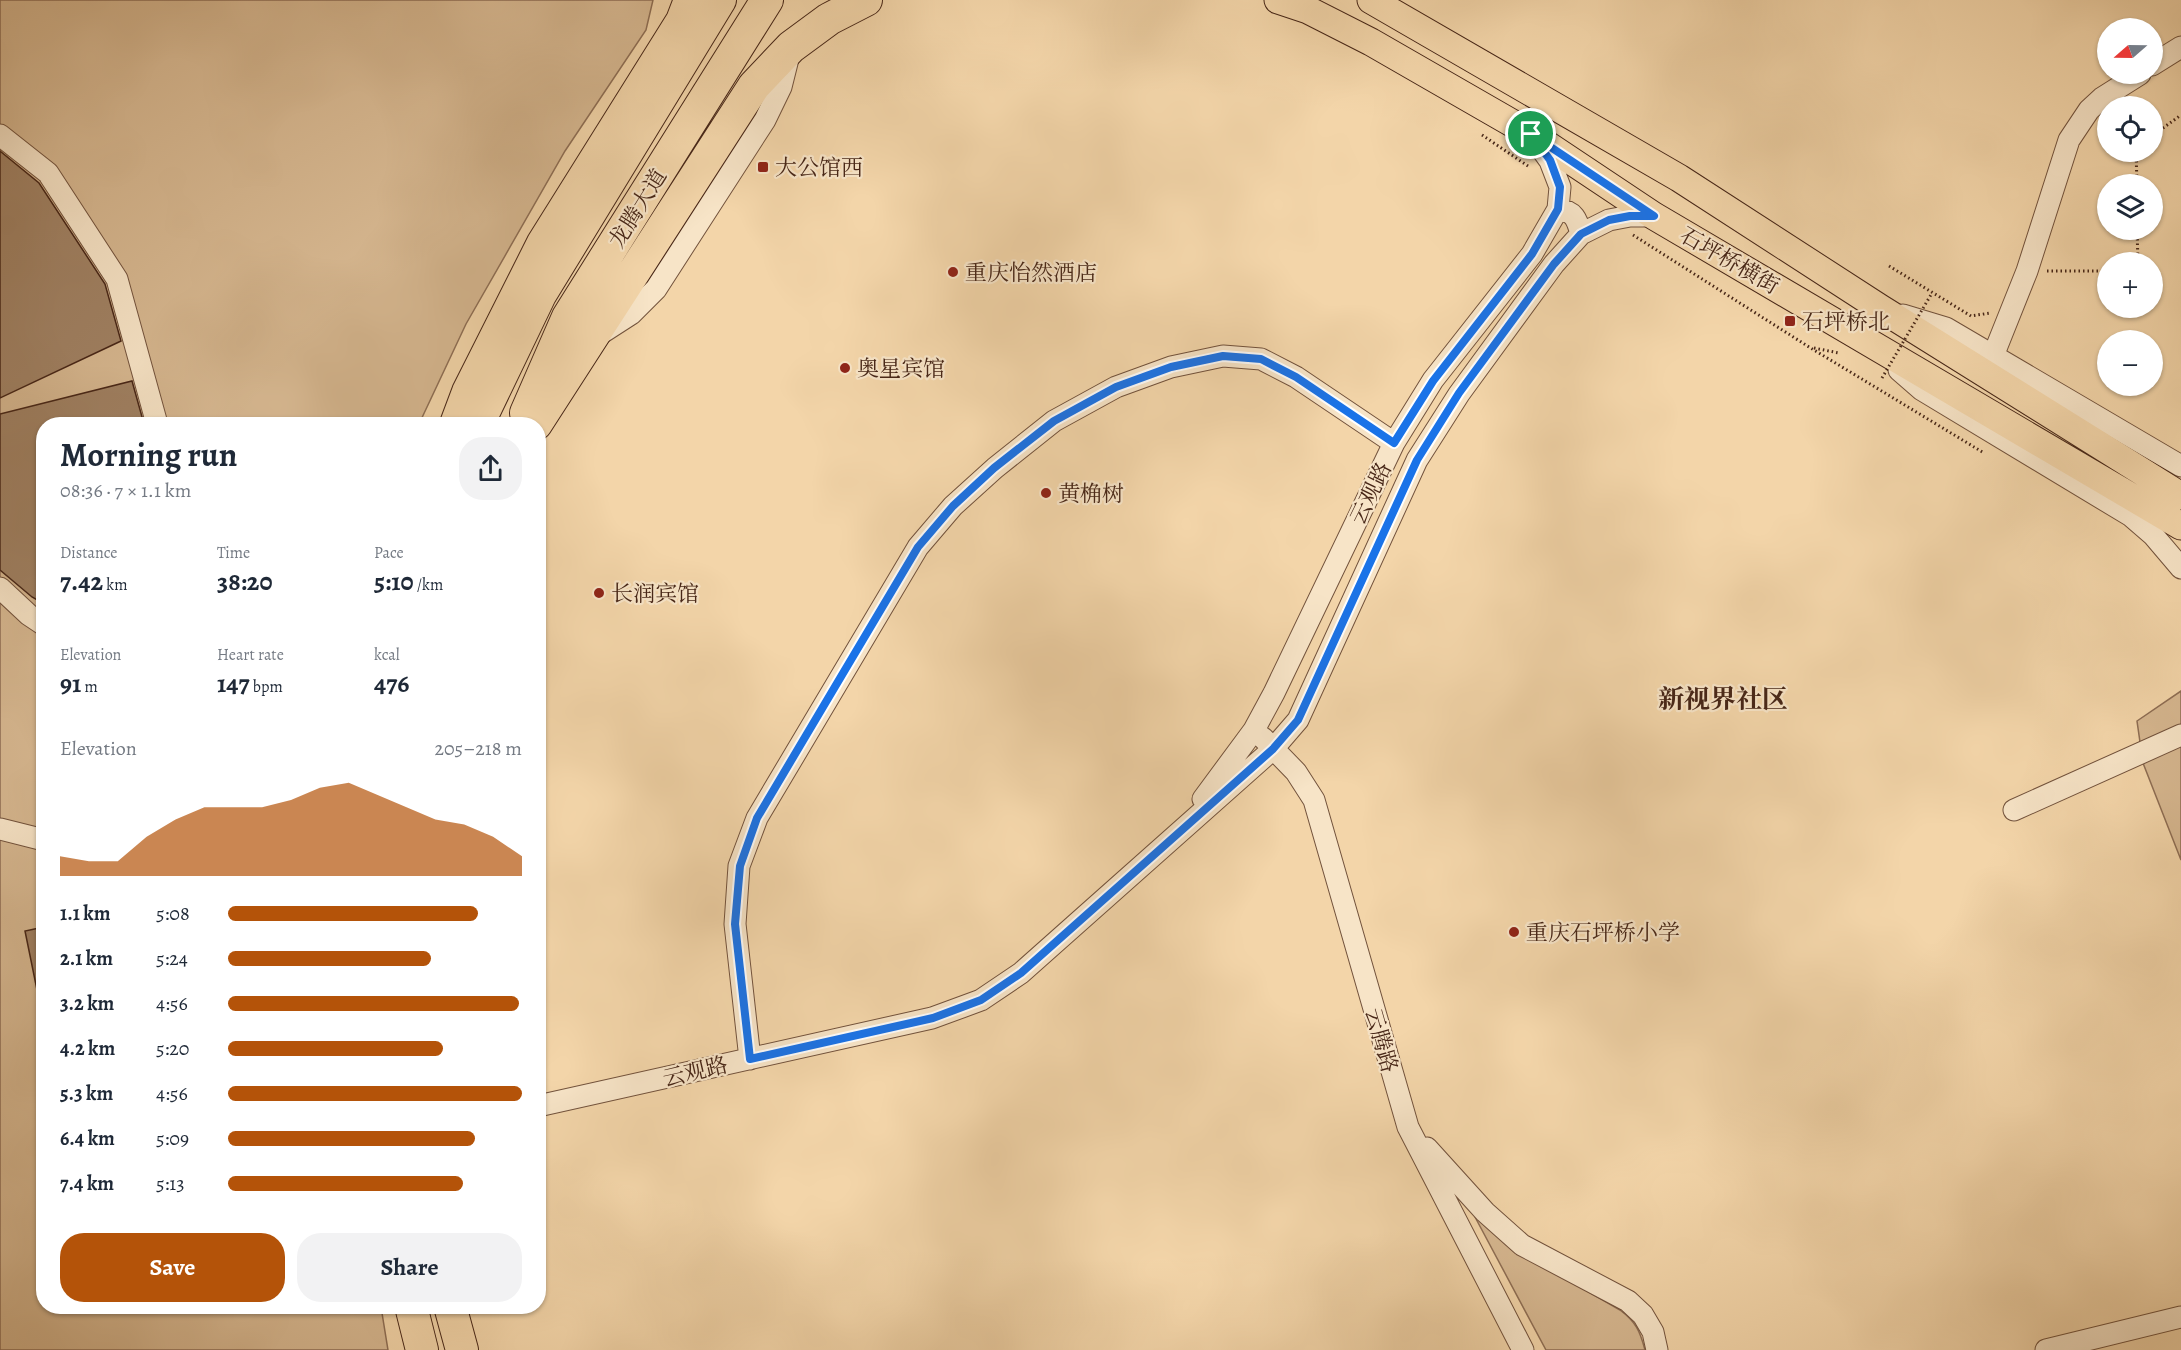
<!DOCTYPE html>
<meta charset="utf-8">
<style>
body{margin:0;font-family:Alegreya,"Noto Serif SC",serif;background:#f2f2f3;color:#1f2937;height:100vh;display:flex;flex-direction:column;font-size:22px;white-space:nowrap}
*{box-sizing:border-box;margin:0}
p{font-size:20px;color:#747a83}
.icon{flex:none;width:33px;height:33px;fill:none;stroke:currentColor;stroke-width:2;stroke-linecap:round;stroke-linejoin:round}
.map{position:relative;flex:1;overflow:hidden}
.side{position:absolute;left:36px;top:417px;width:510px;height:897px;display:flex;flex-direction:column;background:#fff;border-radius:24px;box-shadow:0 2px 4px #0004}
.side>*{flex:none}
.needle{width:39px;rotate:250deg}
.fabs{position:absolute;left:2097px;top:18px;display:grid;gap:12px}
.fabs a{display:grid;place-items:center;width:66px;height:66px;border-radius:50%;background:#fff;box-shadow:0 2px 4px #0004;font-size:30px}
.pin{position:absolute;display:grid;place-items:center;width:51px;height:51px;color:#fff;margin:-26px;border:3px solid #fff;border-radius:50%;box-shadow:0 2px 6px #0007}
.round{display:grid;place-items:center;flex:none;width:63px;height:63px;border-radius:24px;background:#f2f2f3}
.overview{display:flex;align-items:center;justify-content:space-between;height:102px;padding:0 24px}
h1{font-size:33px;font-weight:600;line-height:45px}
.figures{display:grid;grid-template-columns:repeat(3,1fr);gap:9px;height:102px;padding:6px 24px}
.figures div{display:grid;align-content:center}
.figures b{font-size:26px;font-weight:600}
.figures small{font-size:16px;font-weight:400}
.figures p{font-size:16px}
.chart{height:168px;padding:12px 24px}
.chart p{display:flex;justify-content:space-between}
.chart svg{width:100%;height:108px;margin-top:6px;fill:#b45309;opacity:.7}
.action{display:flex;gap:12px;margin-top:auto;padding:12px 24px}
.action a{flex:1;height:69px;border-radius:24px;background:#b45309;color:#fff;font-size:24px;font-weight:600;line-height:69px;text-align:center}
.action a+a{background:#f2f2f3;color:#1f2937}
ul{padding:0 24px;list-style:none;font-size:20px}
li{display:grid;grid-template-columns:96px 72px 1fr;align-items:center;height:45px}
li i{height:15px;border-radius:8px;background:#b45309}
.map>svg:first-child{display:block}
.green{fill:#d6b790;stroke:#8e6e54;stroke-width:1.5}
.building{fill:#a08163;stroke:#472617;stroke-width:1.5}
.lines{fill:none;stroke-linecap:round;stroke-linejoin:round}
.minor-casing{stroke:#72523c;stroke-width:23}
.major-casing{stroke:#472617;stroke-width:29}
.highway-casing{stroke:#472617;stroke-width:34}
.path{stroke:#472617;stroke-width:3;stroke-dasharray:1.5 3;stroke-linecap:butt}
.minor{stroke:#f7e4c7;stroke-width:21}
.major{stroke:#f3d5a9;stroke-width:27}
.highway{stroke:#f3d5a9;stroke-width:32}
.path-bridge{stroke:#472617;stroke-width:3;stroke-dasharray:1.5 3;stroke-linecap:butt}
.route-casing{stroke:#fff;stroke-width:12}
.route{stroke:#1a73e8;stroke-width:8}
.poi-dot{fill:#8f2418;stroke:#f7e4c7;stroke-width:2}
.labels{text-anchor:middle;stroke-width:4.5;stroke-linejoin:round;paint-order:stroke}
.poi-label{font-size:22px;fill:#472617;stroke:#f7e4c7;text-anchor:start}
.street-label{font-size:22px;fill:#472617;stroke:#f7e4c7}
.quarter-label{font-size:26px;font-weight:bold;fill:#472617;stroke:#f7e4c7}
</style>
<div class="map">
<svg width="2181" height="1350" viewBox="0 0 2181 1350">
<rect width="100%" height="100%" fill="#f3d5a9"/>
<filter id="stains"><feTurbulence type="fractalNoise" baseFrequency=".00333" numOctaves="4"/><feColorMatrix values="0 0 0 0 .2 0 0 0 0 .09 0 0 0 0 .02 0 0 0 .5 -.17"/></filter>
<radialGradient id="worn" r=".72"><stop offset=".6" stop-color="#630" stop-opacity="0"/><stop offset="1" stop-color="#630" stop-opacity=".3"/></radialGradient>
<path class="green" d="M0,0H653L646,30L565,151L466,324L419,424H44V1306L381,1307L388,1350H0Z
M2181,691V860L2143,763L2137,721Z
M1475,1217L1525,1255L1620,1310C1636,1322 1640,1331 1645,1350H1546Z"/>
<path class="building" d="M0,151L39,183L105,284L121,341L0,398Z
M132,381L144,424H44V604L32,597L0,570V414Z
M44,927V989L37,990L25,931Z"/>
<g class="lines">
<g class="minor-casing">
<path id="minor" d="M2152,65L2181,47
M0,135L48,173L117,279L157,424
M1558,209C1574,211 1577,219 1581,234
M1903,315L1946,328L2181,466
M600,334L631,314L656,289L765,120L781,87L790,51
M1993,356L2027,271L2069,140L2089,110L2102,98L2140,74
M1899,370L1922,390L2131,516L2153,535L2181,568
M0,588L29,615L44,625
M1263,738L1296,772L1314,800L1408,1127L1523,1350
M1203,799L1254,730L1274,693L1394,443L1433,380L1532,254L1558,209L1560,187L1550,161L1535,140
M2014,810L2181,735
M0,829L44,840
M750,1059L735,924L739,866L757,818L918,547L953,506L995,468L1054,421L1116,387L1171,367L1223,356L1261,359L1296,377L1394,443
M538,1106L932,1018L981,1000L1021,973L1273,749L1298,720L1417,460L1459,394L1554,264L1581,234L1609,220L1630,216H1654
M1427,1148L1485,1212L1522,1245L1628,1301L1643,1315L1653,1332L1657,1350
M2046,1350L2181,1317"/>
</g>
<g class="major-casing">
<path id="major" d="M1278,0L1308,10L1371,42L1531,134L1654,216L2181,526
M1371,0L1679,178L1880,308L2181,496"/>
</g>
<g class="highway-casing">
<path id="highway" d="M526,413L568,317L767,0
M456,424L468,392L543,243L682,21L690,0
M478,424L540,295L720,0
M536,424L754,86L791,47L829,19L866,0
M411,1306L422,1350
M450,1306L462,1350"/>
</g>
<path class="path" d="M1482,135L1528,166
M2152,136L2181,115
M2136,152L2137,184
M2137,230L2138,262
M1633,235L1809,347L1984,453
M1889,266L1971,316L1990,313
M2047,271H2108
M1814,348L1839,353"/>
<use href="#minor" class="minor"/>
<use href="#major" class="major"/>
<use href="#highway" class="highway"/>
<path class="path-bridge" d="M1882,378L1932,293"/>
</g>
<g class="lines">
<g class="route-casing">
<path id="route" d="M1531,134L1654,216H1630L1609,220L1581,234L1554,264L1459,393L1417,460L1298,720L1273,749L1021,973L981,1000L933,1018L750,1059L735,924L740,866L757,818L918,547L953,506L994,468L1054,421L1116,387L1171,367L1223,356L1261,359L1296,377L1394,443L1433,381L1532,254L1558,209L1560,187L1550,160Z"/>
</g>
<use href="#route" class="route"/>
</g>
<g class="poi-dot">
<rect x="757" y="161" width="12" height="12" rx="3"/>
<circle cx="953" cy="272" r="6"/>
<rect x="1784" y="315" width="12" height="12" rx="3"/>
<circle cx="845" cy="368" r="6"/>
<circle cx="1046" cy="493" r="6"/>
<circle cx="599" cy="593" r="6"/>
<circle cx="1514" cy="932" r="6"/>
</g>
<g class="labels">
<g class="poi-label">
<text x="775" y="175">大公馆西</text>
<text x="965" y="280">重庆怡然酒店</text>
<text x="1802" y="329">石坪桥北</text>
<text x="857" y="376">奥星宾馆</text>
<text x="1058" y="501">黄桷树</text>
<text x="611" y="601">长润宾馆</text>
<text x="1526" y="940">重庆石坪桥小学</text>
</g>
<g class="street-label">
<text transform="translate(637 208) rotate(-58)" y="8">龙腾大道</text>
<text transform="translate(1730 260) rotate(30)" y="8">石坪桥横街</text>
<text transform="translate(1370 493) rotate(-64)" y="8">云观路</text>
<text transform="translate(1382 1040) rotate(74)" y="8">云腾路</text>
<text transform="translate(695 1071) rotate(-13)" y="8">云观路</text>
</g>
<g class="quarter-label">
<text x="1723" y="708">新视界社区</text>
</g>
</g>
<rect width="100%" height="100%" filter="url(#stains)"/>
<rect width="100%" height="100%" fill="url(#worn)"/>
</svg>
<div class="fabs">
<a><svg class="needle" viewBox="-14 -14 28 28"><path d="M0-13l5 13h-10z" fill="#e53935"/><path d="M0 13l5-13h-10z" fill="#747a83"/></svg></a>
<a><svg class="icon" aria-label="locate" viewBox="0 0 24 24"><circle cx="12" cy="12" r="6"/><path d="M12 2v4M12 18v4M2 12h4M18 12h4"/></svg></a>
<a><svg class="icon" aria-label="layers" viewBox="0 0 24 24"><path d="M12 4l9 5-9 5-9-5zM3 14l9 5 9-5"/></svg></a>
<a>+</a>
<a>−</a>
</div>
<div class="pin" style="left:1531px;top:134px;background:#1e9e55"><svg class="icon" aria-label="arrive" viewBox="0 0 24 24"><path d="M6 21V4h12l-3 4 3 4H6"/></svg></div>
<section class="side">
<div class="overview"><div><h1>Morning run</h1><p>08:36 · 7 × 1.1 km</p></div><a class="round"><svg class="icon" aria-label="share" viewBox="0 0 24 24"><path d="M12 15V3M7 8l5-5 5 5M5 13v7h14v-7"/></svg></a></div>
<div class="figures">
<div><p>Distance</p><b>7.42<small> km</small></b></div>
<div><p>Time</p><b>38:20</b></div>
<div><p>Pace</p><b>5:10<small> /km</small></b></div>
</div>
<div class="figures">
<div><p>Elevation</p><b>91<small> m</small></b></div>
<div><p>Heart rate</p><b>147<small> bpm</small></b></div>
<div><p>kcal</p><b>476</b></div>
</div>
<div class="chart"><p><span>Elevation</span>205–218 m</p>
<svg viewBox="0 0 160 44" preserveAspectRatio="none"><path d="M0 44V36L10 38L20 38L30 28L40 21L50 16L60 16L70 16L80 13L90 8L100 6L110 11L120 16L130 21L140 23L150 28L160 36V44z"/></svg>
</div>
<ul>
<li><b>1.1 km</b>5:08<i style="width:85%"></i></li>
<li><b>2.1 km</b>5:24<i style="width:69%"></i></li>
<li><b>3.2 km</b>4:56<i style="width:99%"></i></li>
<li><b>4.2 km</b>5:20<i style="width:73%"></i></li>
<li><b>5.3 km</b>4:56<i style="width:100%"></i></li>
<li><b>6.4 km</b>5:09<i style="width:84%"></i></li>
<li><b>7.4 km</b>5:13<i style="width:80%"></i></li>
</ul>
<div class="action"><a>Save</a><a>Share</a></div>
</section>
</div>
